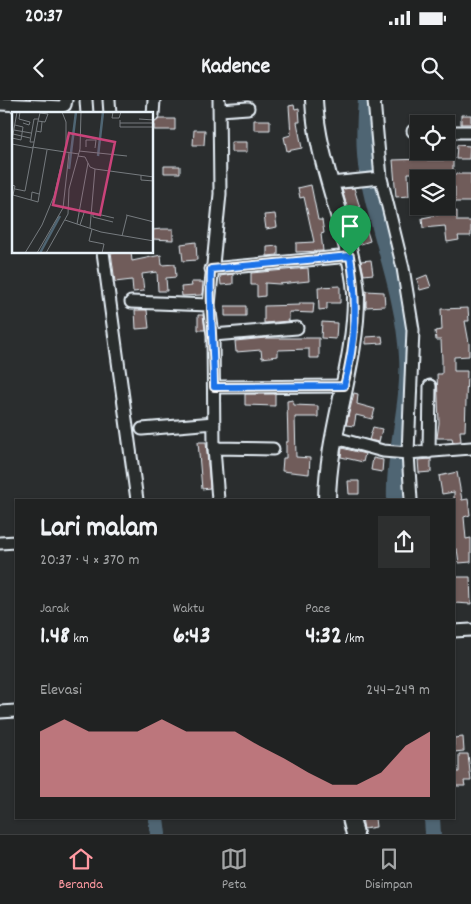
<!DOCTYPE html>
<html lang="id">
<meta charset="utf-8">
<style>
body{margin:0;font-family:Dekko,sans-serif;background:#2d2f2f;color:#f1f3f6;height:100vh;display:flex;flex-direction:column;font-size:19px;white-space:nowrap}
*{box-sizing:border-box;margin:0}
p{font-size:16px;color:#a2a4a5}
.icon{flex:none;width:28px;height:28px;fill:none;stroke:currentColor;stroke-width:2;stroke-linecap:round;stroke-linejoin:round}
.map{position:relative;flex:1;overflow:hidden}
.sheet{position:absolute;left:15px;top:399px;width:440px;height:320px;display:flex;flex-direction:column;background:#202222;border-radius:0px;box-shadow:0 1px 4px #0004,0 0 0 1px #3d3f40}
.sheet>*{flex:none}
.tools{position:absolute;left:410px;top:15px;display:grid;gap:10px}
.tools a{display:grid;place-items:center;width:45px;height:45px;border-radius:0px;background:#202222;box-shadow:0 1px 4px #0004,0 0 0 1px #3d3f40;font-size:25px}
.pin{position:absolute;display:grid;place-items:center;width:42px;height:42px;color:#fff;margin:-51px -21px;border-radius:50% 50% 50% 0;rotate:-45deg;box-shadow:0 0 5px #0007}
.pin .icon{rotate:45deg}
.round{display:grid;place-items:center;flex:none;width:52px;height:52px;border-radius:0px;background:#2d2f2f}
.overview{display:flex;align-items:center;justify-content:space-between;height:85px;padding:0 25px}
h1{font-size:28px;font-weight:700;line-height:38px}
.metrics{display:grid;grid-template-columns:repeat(3,1fr);gap:8px;height:85px;padding:5px 25px}
.metrics div{display:grid;align-content:center}
.metrics b{font-size:25px;font-weight:700}
.metrics small{font-size:14px;font-weight:400}
.metrics p{font-size:14px}
.chart{height:140px;padding:10px 25px}
.chart p{display:flex;justify-content:space-between}
.chart svg{width:100%;height:90px;margin-top:5px;fill:#ff9aa2;opacity:.7}
.status{display:flex;justify-content:space-between;align-items:center;height:35px;padding:0 25px;background:#202222;direction:ltr}
.status svg{height:14px;fill:currentColor}
header{display:flex;justify-content:space-between;align-items:center;height:65px;padding:0 25px;background:#202222;font-size:22px;font-weight:700}
.tabs{display:flex;justify-content:space-around;align-items:center;height:70px;border-top:1px solid #3d3f40;background:#202222;font-size:14px;color:#a2a4a5}
.tabs a{display:grid;justify-items:center;gap:2px}
.tabs .current{color:#ff9aa2}
.map>svg:first-child{display:block}
.lines{fill:none;stroke-linecap:round;stroke-linejoin:round}
.river{stroke:#4f6573;stroke-width:16}
.building{fill:#6f5c5a;stroke:#e8f1f8}
.street-casing{stroke:#e8f1f8;stroke-width:15}
.secondary-casing{stroke:#e8f1f8;stroke-width:20}
.street{stroke:#2a2d2e;stroke-width:11}
.secondary{stroke:#2a2d2e;stroke-width:16}
.route-casing{stroke:#fff;stroke-width:10}
.route{stroke:#1a73e8;stroke-width:6}
.inset-river{fill:none;stroke:#4f6573;stroke-width:2.5}
.inset-road{fill:none;stroke:#767b7f;stroke-width:1}
.view{fill:#ca437a;fill-opacity:0.15;stroke:#ca437a;stroke-width:2.5}
.inset-edge{fill:none;stroke:#e8f1f8;stroke-width:2.5}
</style>
<div class="status"><b>20:37</b><svg viewBox="0 0 49 12"><path d="M0 12V9h3v3zM5 12V6h3v6zM10 12V3h3v9zM15 12V0h3v12zM26 1h20v11H26zM47 4h2v5h-2z"/></svg></div>
<header><svg class="icon" aria-label="back" viewBox="0 0 24 24"><path d="M15 5l-7 7 7 7"/></svg>Kadence<svg class="icon" aria-label="search" viewBox="0 0 24 24"><circle cx="10" cy="10" r="6"/><path d="M15 15l6 6"/></svg></header>
<div class="map">
<svg width="471" height="734" viewBox="0 0 471 734">
<rect width="100%" height="100%" fill="#2a2d2e"/>
<filter id="ink" filterUnits="userSpaceOnUse"><feTurbulence type="fractalNoise" baseFrequency=".02" numOctaves="2"/><feDisplacementMap in="SourceGraphic" scale="10" xChannelSelector="R" yChannelSelector="G"/><feConvolveMatrix kernelMatrix="1 2 1 2 8 2 1 2 1" color-interpolation-filters="sRGB"/></filter>
<g filter="url(#ink)">
<g class="lines">
<path class="river" d="M366,0C364,24 363,48 367,72C378,134 404,193 407,257C410,305 393,352 395,400
M156,718L158,734
M432,718L433,734"/>
</g>
<path class="building" d="M294,5L295,9L299,8L300,22H297L302,48L287,51L284,37L291,35L289,6Z
M461,15H471V24H461Z
M159,19H175V30H154V22Z
M254,20H270V30H254Z
M194,30H205L204,45H193Z
M231,42H247V52H231Z
M457,45L470,46L469,59H456Z
M424,59V60H453V74H471V102H455V87H446V79H425L424,73H408L409,96L396,97L393,60Z
M164,66H180V73H164Z
M311,85L318,120H322L324,133L321,134L323,151L296,152V143L314,142L304,97L300,98L298,88Z
M354,88L370,141L358,145L342,89Z
M457,111V121H471V136H458L459,140L447,142L445,126L423,128L422,118Z
M275,114L277,127L266,129L264,115Z
M162,129H173V140L152,139V130Z
M196,142L197,160L183,161L181,144Z
M278,146V155L267,156V147Z
M111,152H131L132,161L161,155L162,165L175,164L176,177L166,178L167,191H158L157,172L142,174L144,191L133,192L132,180L115,182Z
M371,160L373,174L364,175L361,161Z
M308,168L309,181L279,184L265,183V196L257,197V185H251V173Z
M233,174V184L221,185L220,176Z
M427,175L431,187L420,190L417,179Z
M191,182H203L202,195L182,196L181,187L192,186Z
M340,186V203H327V209L319,210L318,187Z
M366,191L384,192L385,206L366,207Z
M300,203H314L313,213L289,212V221L264,223V206L300,205Z
M225,206H246V216H225Z
M468,208L469,221H465L469,243V256L454,257V271H467L465,331H460L461,341L453,342L452,338H437L439,323L437,274H442V260L441,240H436L435,231L442,230L441,209Z
M135,210H147L149,228L136,229Z
M198,215H203L205,230H198Z
M322,222L337,223L336,239L321,238Z
M382,236L383,243L366,244V237Z
M266,238H319V258H309V249L278,250V256L262,258L261,250L236,252L235,241Z
M354,293L358,294L357,304L375,309L372,319L356,315L354,326L346,325Z
M245,294H275V306L245,305Z
M293,300L294,305L318,306V317H295L296,357L310,358L309,374L282,371L283,358H286V342H288L287,301Z
M373,327L382,329L379,342L369,340Z
M198,342H206L210,388L202,389Z
M342,348L365,354L363,362L341,357Z
M373,358L383,360L382,372L371,370Z
M431,359V372L419,373L418,360Z
M457,372L462,400L468,399L470,415L464,417L466,439L471,438V462L459,463L457,449L454,450V392L442,394L439,376Z
M348,381H359V394H349Z
M454,477H470L471,504L454,503Z
M463,637L464,651L454,652V638Z
M459,654H468L471,681H464L465,686H456L455,672H459Z
M362,718H375L376,727L364,729Z"/>
<g class="lines">
<g class="street-casing">
<path id="street" d="M86,0L87,14
M109,0L110,14
M374,0L381,78L403,168L413,230L408,353L411,400
M0,4L61,7L65,5L66,0
M220,10L248,8
M153,15L154,0
M413,31H419
M446,32H471
M331,83L381,78
M103,152L137,400
M211,169L350,156
M131,202L209,205
M213,235L297,228
M214,287L344,286
M142,329L214,323
M332,337L383,351L408,353L471,348
M214,348L273,349
M429,352L430,286
M218,400L214,348L213,235L209,205L220,94L219,0
M0,443L16,442
M454,531L471,530
M0,612L16,611"/>
</g>
<g class="secondary-casing">
<path id="secondary" d="M314,0C316,46 334,93 345,137C350,155 355,175 356,193C357,264 328,329 327,400
M351,718L355,734"/>
</g>
<use href="#street" class="street"/>
<use href="#secondary" class="secondary"/>
</g>
</g>
<g class="lines" filter="url(#ink)">
<g class="route-casing">
<path id="route" d="M350,156C358,202 356,240 344,286L214,287C214,248 209,209 211,169Z"/>
</g>
<use href="#route" class="route"/>
</g>
<g transform="translate(12 12)">
<rect width="141" height="141" fill="#2a2d2e"/>
<path class="inset-river" d="M86,44L91,0M57,57L64,0M28,141L48,104"/>
<path class="inset-road" d="M8,0L7,7L18,10L17,13L11,11M101,0L100,6H107L109,0M127,7L142,8M108,8V15H142M108,11H142M2,18L19,21M24,19L29,20L30,10M1,22L18,26M0,26L9,28L11,15L3,13M0,28L5,0M22,30H18L22,7H27M0,32L21,36L26,9L28,1L36,2L33,10L26,9M20,35L67,42M74,35V28H84L83,36M67,39L115,44M66,44L73,45L78,55L83,57L142,65M129,63V68L142,69M0,73L3,74L1,83L19,88M3,77L13,79L21,36M27,82L20,80L19,88L26,90L35,38M114,103L142,110M53,108L89,120L142,129M101,110L81,105V101L102,106M65,112L76,51M68,113L73,98M78,116L83,57M80,117L77,129L92,132L90,141M110,124L115,104M13,141L30,113L42,84L54,33V10L50,0M25,141L51,96L57,41M34,141L56,102L57,77L68,37L69,0"/>
<path class="view" d="M57,21L103,30L88,103L41,93Z"/>
<rect width="141" height="141" class="inset-edge"/>
</g>
</svg>
<div class="tools">
<a><svg class="icon" aria-label="locate" viewBox="0 0 24 24"><circle cx="12" cy="12" r="6"/><path d="M12 2v4M12 18v4M2 12h4M18 12h4"/></svg></a>
<a><svg class="icon" aria-label="layers" viewBox="0 0 24 24"><path d="M12 4l9 5-9 5-9-5zM3 14l9 5 9-5"/></svg></a>
</div>
<div class="pin" style="left:350px;top:156px;background:#1e9e55"><svg class="icon" aria-label="arrive" viewBox="0 0 24 24"><path d="M6 21V4h12l-3 4 3 4H6"/></svg></div>
<section class="sheet">
<div class="overview"><div><h1>Lari malam</h1><p>20:37 · 4 × 370 m</p></div><a class="round"><svg class="icon" aria-label="share" viewBox="0 0 24 24"><path d="M12 15V3M7 8l5-5 5 5M5 13v7h14v-7"/></svg></a></div>
<div class="metrics">
<div><p>Jarak</p><b>1.48<small> km</small></b></div>
<div><p>Waktu</p><b>6:43</b></div>
<div><p>Pace</p><b>4:32<small> /km</small></b></div>
</div>
<div class="chart"><p><span>Elevasi</span>244–249 m</p>
<svg viewBox="0 0 160 44" preserveAspectRatio="none"><path d="M0 44V12L10 6L20 12L30 12L40 12L50 6L60 12L70 12L80 12L90 19L100 25L110 32L120 38L130 38L140 32L150 19L160 12V44z"/></svg>
</div>
</section>
</div>
<nav class="tabs">
<a class="current"><svg class="icon" aria-label="home" viewBox="0 0 24 24"><path d="M3 11l9-7 9 7M6 9v11h12V9"/></svg>Beranda</a>
<a><svg class="icon" aria-label="map" viewBox="0 0 24 24"><path d="M3 6l6-2 6 2 6-2v14l-6 2-6-2-6 2zM9 4v14M15 6v14"/></svg>Peta</a>
<a><svg class="icon" aria-label="saved" viewBox="0 0 24 24"><path d="M7 4h10v16l-5-4-5 4z"/></svg>Disimpan</a>
</nav>
